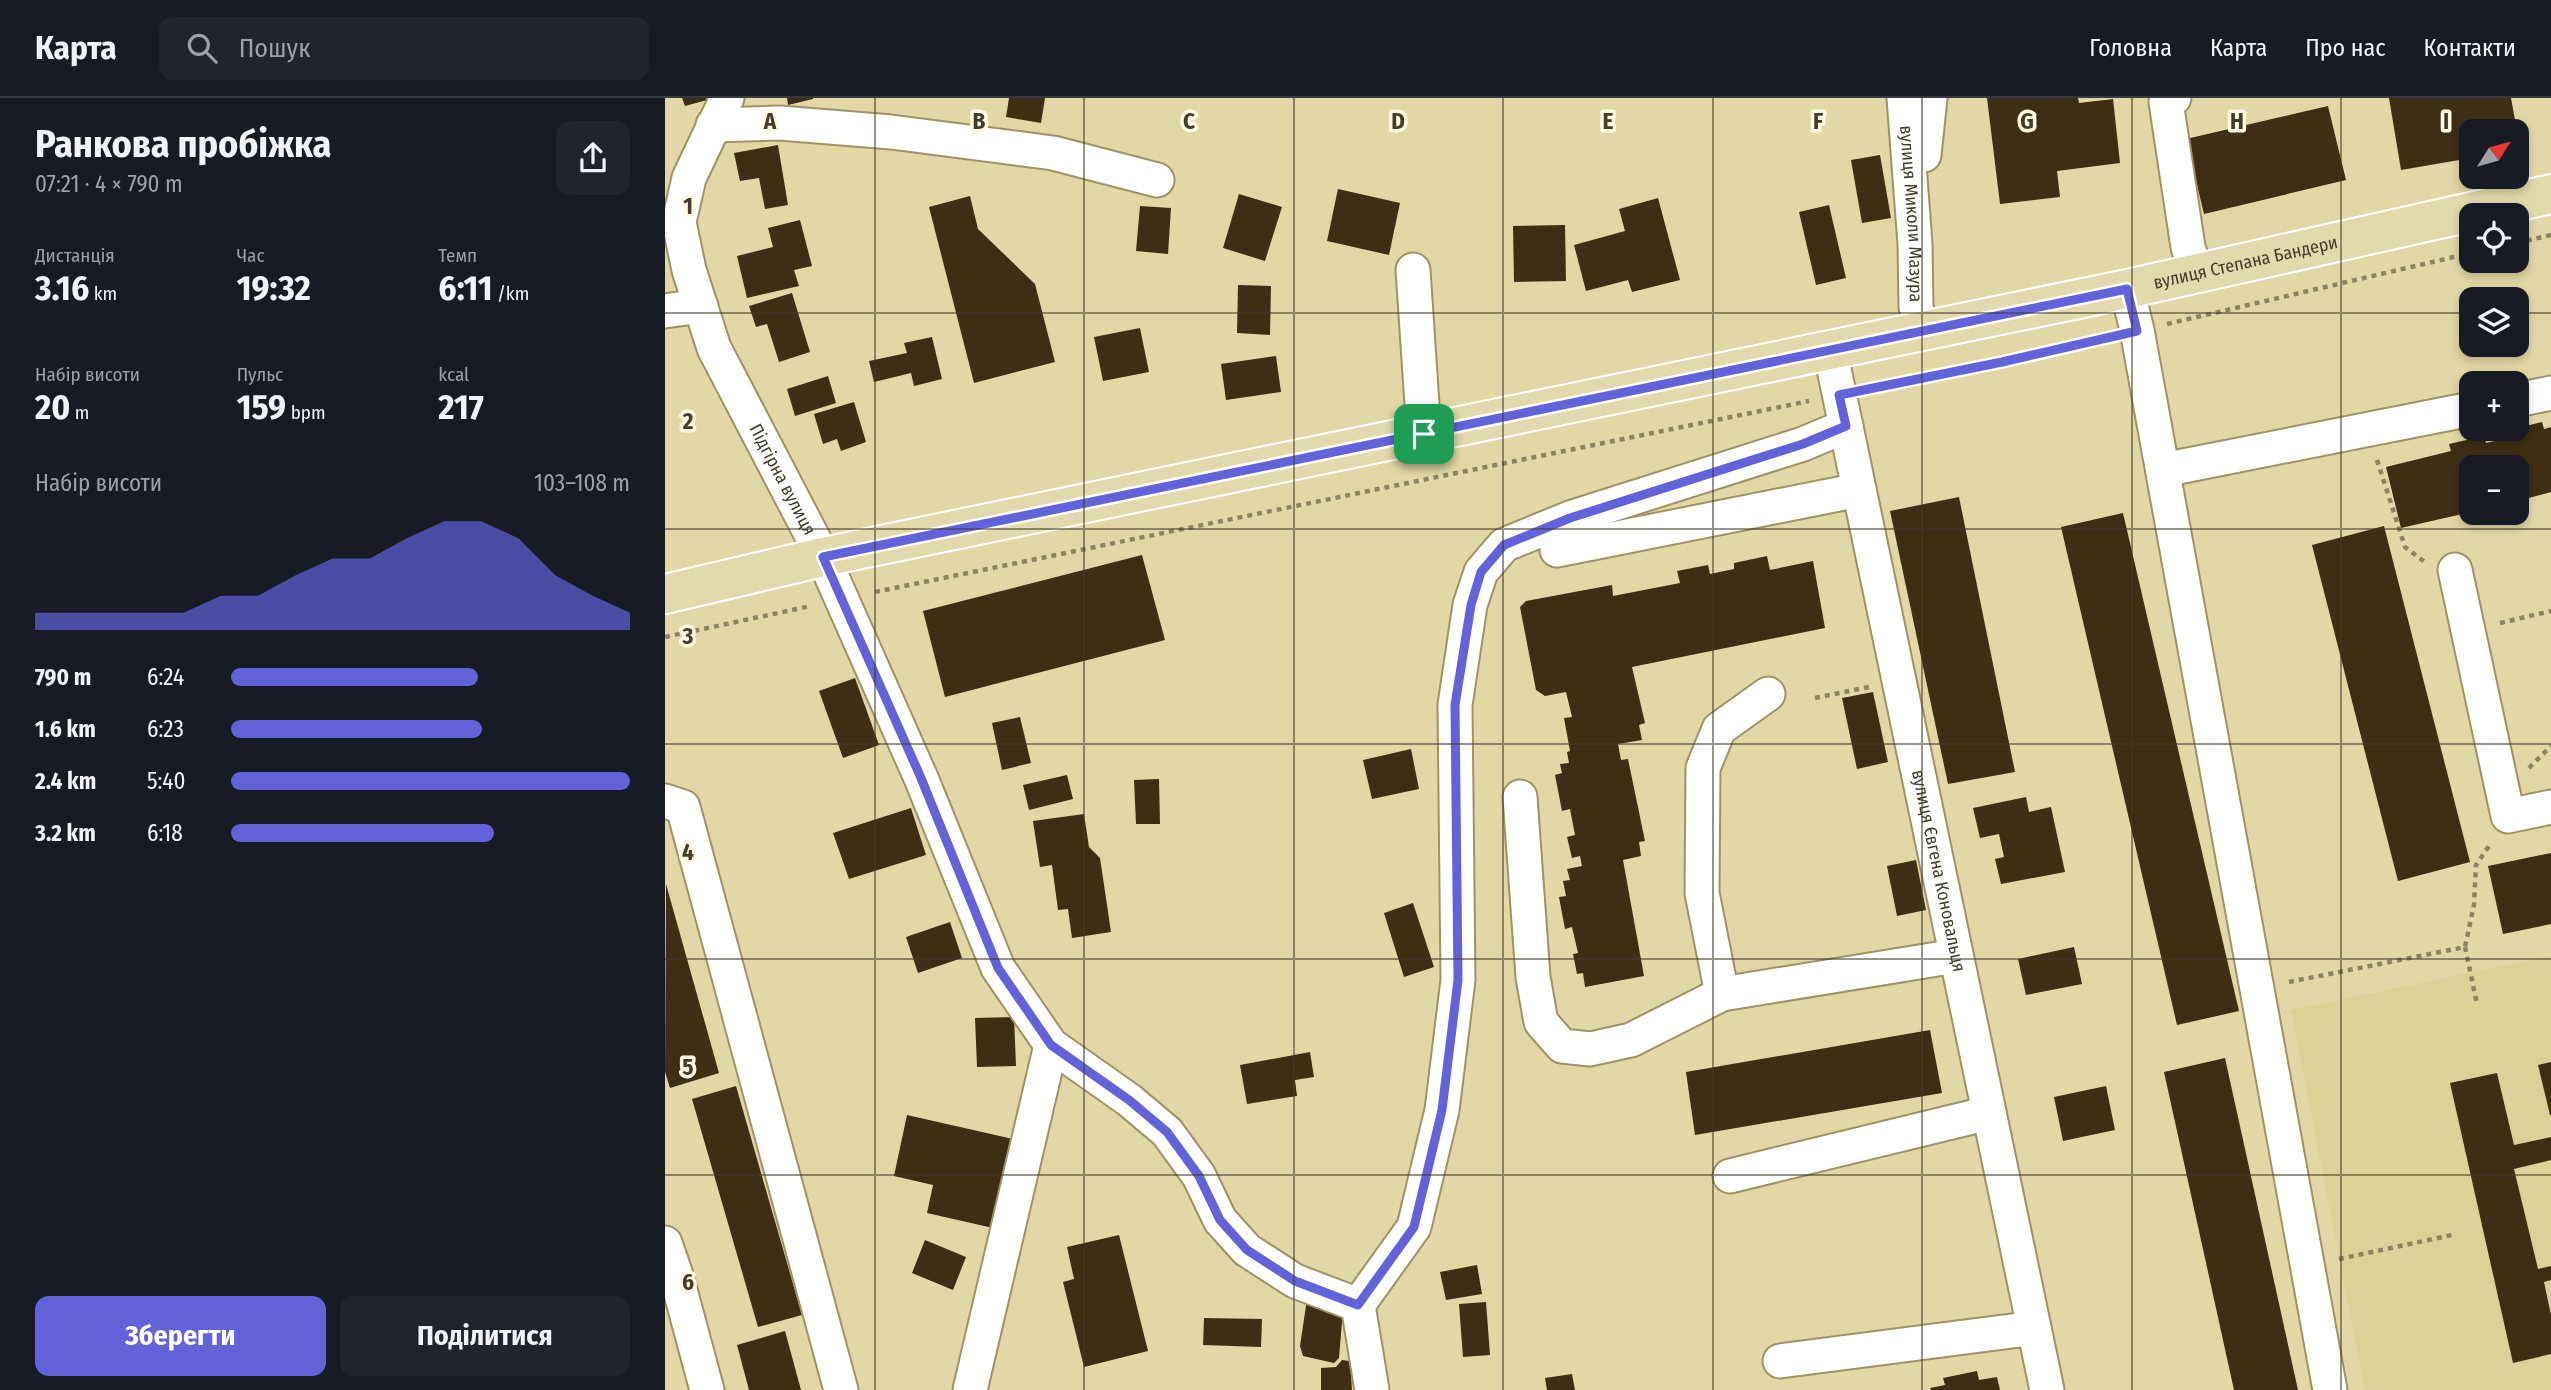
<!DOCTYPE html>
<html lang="uk">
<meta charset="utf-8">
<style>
body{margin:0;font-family:"Fira Sans Condensed",sans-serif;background:#20242c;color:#f1f3f6;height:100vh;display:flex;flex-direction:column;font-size:26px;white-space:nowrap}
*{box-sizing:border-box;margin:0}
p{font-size:23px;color:#9ea1a6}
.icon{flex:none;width:38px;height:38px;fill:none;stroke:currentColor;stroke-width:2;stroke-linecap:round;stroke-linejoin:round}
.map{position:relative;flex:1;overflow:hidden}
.drawer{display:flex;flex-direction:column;background:#171b24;width:665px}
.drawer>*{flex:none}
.needle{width:46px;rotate:53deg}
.tools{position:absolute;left:1794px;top:21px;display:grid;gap:14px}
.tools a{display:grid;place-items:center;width:70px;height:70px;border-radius:14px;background:#171b24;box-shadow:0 4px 10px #0003;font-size:35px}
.pin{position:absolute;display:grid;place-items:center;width:60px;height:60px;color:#fff;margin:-30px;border-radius:14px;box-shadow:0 4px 10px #0006}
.round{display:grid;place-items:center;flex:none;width:74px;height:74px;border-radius:14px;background:#20242c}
.head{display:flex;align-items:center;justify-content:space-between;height:119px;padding:0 35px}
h1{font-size:38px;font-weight:700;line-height:52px}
.figures{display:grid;grid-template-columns:repeat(3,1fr);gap:10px;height:119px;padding:7px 35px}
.figures div{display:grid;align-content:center}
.figures b{font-size:35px;font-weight:700}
.figures small{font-size:19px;font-weight:400}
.figures p{font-size:19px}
.chart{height:196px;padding:14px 35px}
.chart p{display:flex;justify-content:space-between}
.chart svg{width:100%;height:126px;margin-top:7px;fill:#6263db;opacity:.7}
.button{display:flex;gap:14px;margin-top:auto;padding:14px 35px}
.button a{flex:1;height:80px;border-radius:14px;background:#6263db;color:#fff;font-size:28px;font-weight:700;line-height:80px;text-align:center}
.button a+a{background:#20242c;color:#f1f3f6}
ul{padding:0 35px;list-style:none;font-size:23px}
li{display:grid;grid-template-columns:112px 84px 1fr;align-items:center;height:52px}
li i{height:18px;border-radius:9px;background:#6263db}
header{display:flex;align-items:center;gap:42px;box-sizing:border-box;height:98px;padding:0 35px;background:#171b24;border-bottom:2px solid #363941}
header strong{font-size:33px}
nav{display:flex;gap:38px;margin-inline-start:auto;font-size:24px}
.search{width:490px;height:63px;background:#20242c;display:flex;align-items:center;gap:18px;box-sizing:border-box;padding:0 24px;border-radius:14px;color:#9ea1a6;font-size:26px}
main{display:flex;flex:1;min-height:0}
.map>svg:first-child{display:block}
.built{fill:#dcd197}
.building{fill:#3d2e14}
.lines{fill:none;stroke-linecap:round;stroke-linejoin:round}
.minor-casing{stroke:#9d9363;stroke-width:37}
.major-casing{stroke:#fff;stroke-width:42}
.path{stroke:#8b8462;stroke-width:4.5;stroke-dasharray:5 5;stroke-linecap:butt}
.minor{stroke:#fff;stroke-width:33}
.major{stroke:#e2d9ac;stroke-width:38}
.route-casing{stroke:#fff;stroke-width:14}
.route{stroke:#6263db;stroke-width:9}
.grid{fill:none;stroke:#413d29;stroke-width:2;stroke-opacity:0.55}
.labels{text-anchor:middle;stroke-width:7;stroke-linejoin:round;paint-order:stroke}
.street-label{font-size:18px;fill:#413d29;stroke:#fef9e0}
.grid-label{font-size:23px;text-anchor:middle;font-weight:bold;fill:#413d29;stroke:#fef9e0;stroke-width:7;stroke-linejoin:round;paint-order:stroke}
</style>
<header>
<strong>Карта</strong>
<div class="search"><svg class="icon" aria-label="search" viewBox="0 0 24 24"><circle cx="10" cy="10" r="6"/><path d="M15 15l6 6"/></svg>Пошук</div>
<nav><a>Головна</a><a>Карта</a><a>Про нас</a><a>Контакти</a></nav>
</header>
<main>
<section class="drawer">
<div class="head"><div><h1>Ранкова пробіжка</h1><p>07:21 · 4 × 790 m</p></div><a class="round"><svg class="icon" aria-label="share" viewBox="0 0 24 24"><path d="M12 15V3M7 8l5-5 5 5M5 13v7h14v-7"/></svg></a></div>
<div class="figures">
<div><p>Дистанція</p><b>3.16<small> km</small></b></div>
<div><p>Час</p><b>19:32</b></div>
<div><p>Темп</p><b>6:11<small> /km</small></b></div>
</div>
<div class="figures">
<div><p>Набір висоти</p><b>20<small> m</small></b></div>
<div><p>Пульс</p><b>159<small> bpm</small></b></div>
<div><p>kcal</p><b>217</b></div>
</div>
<div class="chart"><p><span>Набір висоти</span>103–108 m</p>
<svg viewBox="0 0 160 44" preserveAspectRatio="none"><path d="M0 44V38L10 38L20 38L30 38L40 38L50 32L60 32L70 25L80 19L90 19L100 12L110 6L120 6L130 12L140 25L150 32L160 38V44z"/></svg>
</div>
<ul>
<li><b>790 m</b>6:24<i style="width:62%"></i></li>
<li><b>1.6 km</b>6:23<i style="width:63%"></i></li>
<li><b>2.4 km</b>5:40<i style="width:100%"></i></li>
<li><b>3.2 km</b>6:18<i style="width:66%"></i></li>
</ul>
<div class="button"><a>Зберегти</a><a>Поділитися</a></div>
</section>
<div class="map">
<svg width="1886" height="1292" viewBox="0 0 1886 1292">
<rect width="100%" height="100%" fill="#e2d8a6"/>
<path class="built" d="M1886,858V1292H1700L1626,912Z"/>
<path class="building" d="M17,0H46V1L20,8Z
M122,0H148V1L123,7Z
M344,0H380L376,25L341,19Z
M1322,0H1413L1414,5L1448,1L1455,65L1392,73L1395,99L1335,106Z
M1724,0H1846L1852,33H1806V60L1736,72Z
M1663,8L1681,82L1539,116L1521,41Z
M113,47L123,107L100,111L94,80L75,83L69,55Z
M1215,57L1226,120L1197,125L1186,62Z
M673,91L735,105L724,157L662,143Z
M574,96L617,109L600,163L558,150Z
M305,98L313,131L370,186L390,264L309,285L264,109Z
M993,100L1015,182L967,194L963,182L921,193L909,147L960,133L954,111Z
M1164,107L1181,180L1151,187L1134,114Z
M475,108L506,110L503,156L471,153Z
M135,122L147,168L129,172L134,188L82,200L72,158L108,149L103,130Z
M900,127L901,183L849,184L848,128Z
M573,187L606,188L605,237L572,235Z
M127,195L145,254L114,264L102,226L91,229L84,208Z
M475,230L484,274L438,283L429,239Z
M267,239L277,281L249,288L246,275L209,284L204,263L242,255L239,245Z
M611,258L616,294L561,302L556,266Z
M163,278L171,305L130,318L122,291Z
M189,304L201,344L176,353L172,341L158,346L149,316Z
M1877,324L1879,331L1886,329V394L1852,403V369H1806V414L1736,430L1721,369L1786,353L1784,346L1819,338L1821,345L1842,340L1840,333Z
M1294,399L1350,674L1283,686L1225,413Z
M1458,415L1574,913L1512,927L1396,429Z
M1719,428L1805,764L1733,783L1647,447Z
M477,457L500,542L280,599L258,513Z
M1102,458L1105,472L1148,463L1160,530L967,569L980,625L974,627L977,642L953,646L956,662L963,661L980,743L974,744L976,758L958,762L979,878L920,889L918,875L912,876L908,856L913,855L907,829L900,831L894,799L901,798L898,783L905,782L902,771L917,768L915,758L907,760L902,739L910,737L905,711L897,713L890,677L897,675L895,666L904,665L902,654L905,653L899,620L907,619L901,594L880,598L871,592L855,509L861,503L947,487L948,498L1015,485L1012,473L1043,467L1045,476L1069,471V465Z
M190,580L214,647L178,660L154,593Z
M1208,594L1223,664L1192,671L1177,600Z
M355,619L366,665L337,672L327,625Z
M746,651L754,691L707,701L698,662Z
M402,677L408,701L364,712L358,687Z
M494,681L495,726H471L469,682Z
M1361,699L1364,714L1386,709L1400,774L1336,786L1330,761L1339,759L1334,736L1315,740L1308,710Z
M246,710L261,757L184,781L168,735Z
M419,716L424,749L435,760L446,834L407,840L403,811L393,812L387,767L375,769L368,723Z
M1886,755V826L1838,836L1823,768Z
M1251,762L1261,812L1232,818L1222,768Z
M1,786L54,975L5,990L0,974Z
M748,805L769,869L739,879L719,815Z
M285,824L297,860L253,875L241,839Z
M1409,849L1417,886L1361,897L1353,861Z
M349,919L351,968L312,969L310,920Z
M1265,932L1277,995L1030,1037L1021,974Z
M645,954L649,979L630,982L632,998L582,1006L575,967Z
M1560,960L1633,1292H1569L1499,974Z
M1886,964V1017H1885L1873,967Z
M1832,975L1849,1047L1886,1039V1062L1849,1071L1873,1171L1886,1168V1182L1879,1184L1886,1217V1256L1848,1265L1785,985Z
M71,988L137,1217L93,1229L27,1001Z
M1441,988L1450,1032L1398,1043L1389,999Z
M242,1017L348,1041L328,1130L262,1115L268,1087L229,1078Z
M454,1137L483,1253L419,1269L398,1184L409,1181L402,1149Z
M260,1142L301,1159L288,1192L247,1175Z
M812,1167L817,1196L781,1202L775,1174Z
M642,1201L678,1212L674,1260L669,1265L638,1258L635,1248Z
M821,1204L825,1257L798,1259L794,1206Z
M539,1220L597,1221L596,1249L538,1247Z
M120,1233L136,1292H84L72,1247Z
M677,1262L685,1263L687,1292H656V1270L671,1269Z
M1312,1273L1314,1282L1332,1279L1335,1292H1266L1265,1290L1280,1287L1278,1280Z
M907,1276L910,1292H882L880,1280Z"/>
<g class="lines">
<g class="minor-casing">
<g id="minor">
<path id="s1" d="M62,0L24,80L14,124L24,172L49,250L158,459L256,680L333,870L386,947L464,1002L502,1034L534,1078L555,1122L582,1152L630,1183L693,1207L707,1292"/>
<path id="s2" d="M1239,0L1250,146L1251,209L1257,231"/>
<path d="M1509,0L1501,4L1523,149L1531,175"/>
<path d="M48,27L115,25L226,34L388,55L492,82"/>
<path d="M1259,57L1265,0"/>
<path d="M748,172L759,336"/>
<path d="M1462,191L1472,232L1665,1292"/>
<path d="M0,213L36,208"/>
<path id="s3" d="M1165,252L1382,1292"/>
<path d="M1852,302L1886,295"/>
<path d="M1498,372L1806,311"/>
<path d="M892,452L1194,392"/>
<path d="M1790,472L1843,718L1886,709"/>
<path d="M1103,596L1054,631L1038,670L1037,795L1057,896L1291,858"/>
<path d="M855,699L868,879L876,924L897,948L925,951L966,942L1057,896"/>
<path d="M0,703L18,709L176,1292"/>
<path d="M1065,1078L1324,1015"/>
<path d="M0,1145L11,1177L42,1292"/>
<path d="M693,1207L749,1129L777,1012L793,882L790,607L805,507L816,474L839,447L905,420L1138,346L1181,328"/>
<path d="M1115,1263L1369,1230"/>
<path d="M305,1292L386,947"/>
</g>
</g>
<g class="major-casing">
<g id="major">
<path id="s4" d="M0,496L158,459L1462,191L1886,96"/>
</g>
</g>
<path class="path" d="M1852,145L1886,137
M1502,226L1806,155
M1204,291L1337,264L1442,240
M1712,362L1740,449L1761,465
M210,494L1144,303
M1835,525L1886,513
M0,539L146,508
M1150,600L1204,589
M1864,670L1886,648
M1800,849L1812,906
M1624,884L1800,849L1809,807L1811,767L1826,745
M1674,1161L1787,1137"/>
<use href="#minor" class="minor"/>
<use href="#major" class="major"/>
</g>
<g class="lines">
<g class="route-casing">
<path id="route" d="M1462,191L1472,233L1337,264L1174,297L1181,328L1138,346L905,420L839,447L816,474L806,507L790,607L793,882L777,1012L749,1129L693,1207L630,1183L582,1152L555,1122L534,1078L502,1034L464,1002L386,947L333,870L256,680L158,459Z"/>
</g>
<use href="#route" class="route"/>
</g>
<path class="grid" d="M210,0V1292M419,0V1292M629,0V1292M838,0V1292M1048,0V1292M1257,0V1292M1467,0V1292M1676,0V1292M0,215H1806M1852,215H1886M0,431H1886M0,646H1886M0,861H1886M0,1077H1886"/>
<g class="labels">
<g class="street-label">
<text dy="6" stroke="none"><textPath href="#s2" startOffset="116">вулиця Миколи Мазура</textPath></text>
<text dy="6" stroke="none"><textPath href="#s4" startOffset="1615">вулиця Степана Бандери</textPath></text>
<text dy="6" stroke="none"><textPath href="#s1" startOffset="413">Підгірна вулиця</textPath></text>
<text dy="6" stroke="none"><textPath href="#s3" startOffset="532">вулиця Євгена Коновальця</textPath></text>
</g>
</g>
<g class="grid-label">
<text x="105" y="31">A</text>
<text x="314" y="31">B</text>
<text x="524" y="31">C</text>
<text x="733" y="31">D</text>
<text x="943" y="31">E</text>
<text x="1153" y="31">F</text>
<text x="1362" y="31">G</text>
<text x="1572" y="31">H</text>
<text x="1781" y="31">I</text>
<text x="23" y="116">1</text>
<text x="23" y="331">2</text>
<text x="23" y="546">3</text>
<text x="23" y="762">4</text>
<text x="23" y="977">5</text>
<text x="23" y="1192">6</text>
</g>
</svg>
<div class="tools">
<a><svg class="needle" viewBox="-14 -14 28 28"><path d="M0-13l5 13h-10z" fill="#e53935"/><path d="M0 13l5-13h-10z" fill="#9ea1a6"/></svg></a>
<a><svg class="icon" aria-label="locate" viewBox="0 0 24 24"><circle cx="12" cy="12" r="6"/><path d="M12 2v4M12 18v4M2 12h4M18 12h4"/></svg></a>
<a><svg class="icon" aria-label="layers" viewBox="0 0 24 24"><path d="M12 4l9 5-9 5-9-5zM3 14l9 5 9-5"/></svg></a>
<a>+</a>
<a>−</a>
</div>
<div class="pin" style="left:759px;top:336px;background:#1e9e55"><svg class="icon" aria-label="arrive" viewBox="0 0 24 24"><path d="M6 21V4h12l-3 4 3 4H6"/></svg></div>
</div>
</main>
